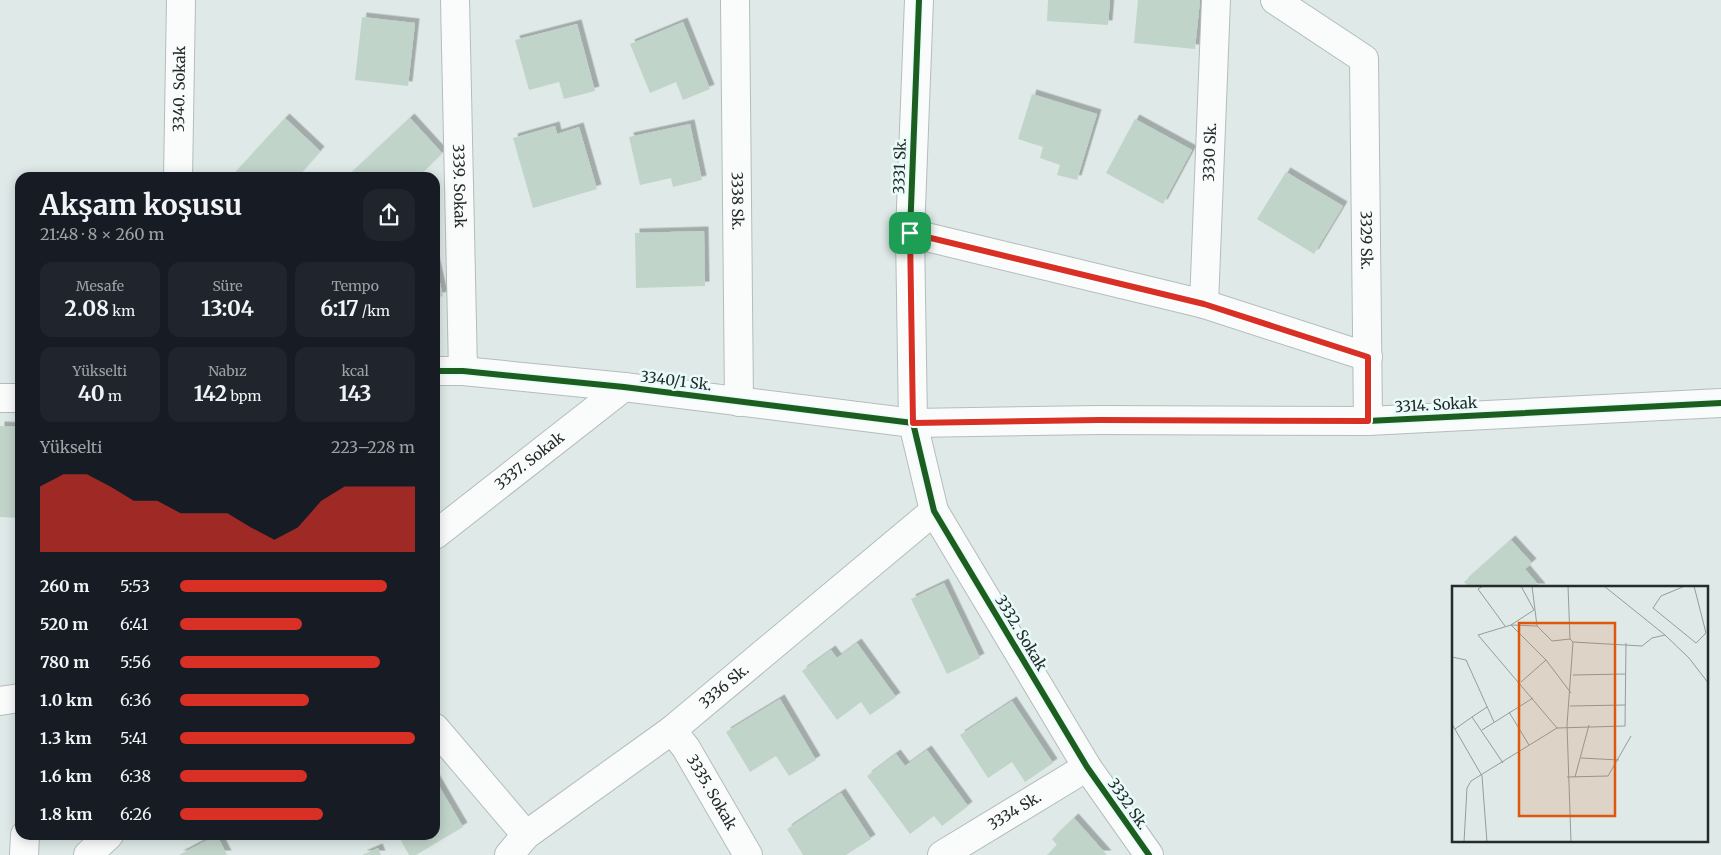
<!DOCTYPE html>
<html lang="tr">
<meta charset="utf-8">
<style>
body{margin:0;font-family:Merriweather,serif;background:#20242c;color:#f1f3f6;height:100vh;display:flex;flex-direction:column;font-size:19px;white-space:nowrap}
*{box-sizing:border-box;margin:0}
p{font-size:16px;color:#9ea1a6}
.icon{flex:none;width:28px;height:28px;fill:none;stroke:currentColor;stroke-width:2;stroke-linecap:round;stroke-linejoin:round}
.map{position:relative;flex:1;overflow:hidden}
.side{position:absolute;left:15px;top:172px;width:425px;height:668px;display:flex;flex-direction:column;background:#171b24;border-radius:15px;box-shadow:0 2px 12px #0003}
.side>*{flex:none}
.pin{position:absolute;display:grid;place-items:center;width:42px;height:42px;color:#fff;margin:-21px;border-radius:10px;box-shadow:0 2px 8px #0006}
.round{display:grid;place-items:center;flex:none;width:52px;height:52px;border-radius:15px;background:#20242c}
.overview{display:flex;align-items:center;justify-content:space-between;height:85px;padding:0 25px}
h1{font-size:28px;font-weight:700;line-height:38px}
.stats{display:grid;grid-template-columns:repeat(3,1fr);gap:8px;height:85px;padding:5px 25px}
.stats div{display:grid;align-content:center;border-radius:12px;background:#20242c;text-align:center}
.stats b{font-size:21px;font-weight:700}
.stats small{font-size:14px;font-weight:400}
.stats p{font-size:14px}
.chart{height:140px;padding:10px 25px}
.chart p{display:flex;justify-content:space-between}
.chart svg{width:100%;height:90px;margin-top:5px;fill:#d93025;opacity:.7}
ul{padding:0 25px;list-style:none;font-size:16px}
li{display:grid;grid-template-columns:80px 60px 1fr;align-items:center;height:38px}
li i{height:12px;border-radius:6px;background:#d93025}
.map>svg:first-child{display:block}
.building{fill:#c1d4ca;filter:url(#shadow)}
.lines{fill:none;stroke-linecap:round;stroke-linejoin:round}
.street-casing{stroke:#b5bcbc;stroke-width:30}
.street{stroke:#fafcfc;stroke-width:28}
.cycleway-casing{stroke:#e8fbf8;stroke-width:9}
.cycleway{stroke:#1b5e20;stroke-width:6}
.route-casing{stroke:#fff;stroke-width:10}
.route{stroke:#d93025;stroke-width:6}
.labels{text-anchor:middle;stroke-width:5;stroke-linejoin:round;paint-order:stroke}
.street-label{font-size:15px;fill:#242b2b;stroke:#e8fbf8}
.inset-road{fill:none;stroke:#949d9c;stroke-width:1}
.view{fill:#de570e;fill-opacity:0.15;stroke:#de570e;stroke-width:2.5}
.inset-edge{fill:none;stroke:#242b2b;stroke-width:2.5}
</style>
<div class="map">
<svg width="1721" height="855" viewBox="0 0 1721 855">
<defs>
<filter id="shadow"><feDropShadow dx="4.5" dy="-4.5" stdDeviation="0" flood-color="#0004"/></filter>
</defs>
<rect width="100%" height="100%" fill="#dee9e8"/>
<path class="building" d="M1048,0H1110L1108,25L1047,21Z
M1138,0H1200L1195,49L1134,43Z
M362,17L415,23L408,86L355,80Z
M683,22L710,89L683,100L676,82L650,93L630,44Z
M577,24L595,91L564,99L559,82L529,90L515,40Z
M1032,94L1097,114L1077,180L1057,175L1060,165L1040,158L1043,147L1018,139Z
M285,118L320,151L296,178H230Z
M410,118L442,153L417,178H346Z
M1135,119L1192,150L1163,204L1106,173Z
M690,124L702,180L673,187L671,178L640,185L629,137Z
M555,126L557,134L579,127L597,189L533,208L513,138Z
M1286,172L1343,206L1314,254L1257,219Z
M704,231L705,286L636,288L635,233Z
M435,261L443,296L435,298Z
M0,426L20,427V518L0,517Z
M1511,540L1532,563L1525,569L1541,588H1469L1464,582Z
M944,583L980,658L947,674L911,599Z
M857,643L896,697L870,715L861,702L837,720L802,671L831,650L837,658Z
M780,699L816,760L789,776L776,756L750,772L726,732Z
M1012,701L1053,763L1025,782L1012,762L988,778L960,735Z
M927,750L968,806L942,826L934,816L910,834L867,776L896,754L905,766Z
M435,779L463,827L416,855H409L398,835H435Z
M841,793L871,839L846,855H803L787,829Z
M1074,818L1107,855H1047L1057,845L1052,839Z
M217,835L227,855H179Z
M378,848L381,855H362Z"/>
<g class="lines">
<g class="street-casing">
<g id="street">
<path id="s1" d="M455,0L463,371"/>
<path id="s2" d="M735,0L739,402"/>
<path d="M919,0L910,233L913,423L934,511L1087,767L1149,855"/>
<path id="s3" d="M1275,0L1364,59L1368,421"/>
<path id="s4" d="M178,178L181,0"/>
<path d="M910,233L1204,304L1368,357"/>
<path id="s5" d="M1204,304L1216,0"/>
<path d="M435,371H463L624,387L913,423L1099,420L1368,421L1721,403"/>
<path d="M0,398H20"/>
<path id="s6" d="M435,535L624,387"/>
<path d="M0,701L20,698"/>
<path d="M435,728L526,835"/>
<path id="s7" d="M672,730L686,748L748,855"/>
<path d="M24,855L25,835"/>
<path d="M88,855L109,835"/>
<path id="s8" d="M509,855L526,835L672,730L934,511"/>
<path id="s9" d="M942,855L1087,767"/>
</g>
</g>
<use href="#street" class="street"/>
<g class="cycleway-casing">
<path id="cycleway" d="M919,0L910,233L913,423L934,511L1087,767L1149,855
M435,371H463L624,387L913,423L1099,420L1368,421L1721,403"/>
</g>
<use href="#cycleway" class="cycleway"/>
</g>
<g class="lines">
<g class="route-casing">
<path id="route" d="M910,233L1204,304L1368,357V421L1099,420L913,423Z"/>
</g>
<use href="#route" class="route"/>
</g>
<g class="labels">
<g class="street-label">
<text dy="5" stroke="none"><textPath href="#s4" startOffset="89">3340. Sokak</textPath></text>
<text dy="5" stroke="none"><textPath href="#s5" startOffset="152">3330 Sk.</textPath></text>
<text transform="translate(900 166) rotate(-88)" y="5">3331 Sk.</text>
<text dy="5" stroke="none"><textPath href="#s1" startOffset="186">3339. Sokak</textPath></text>
<text dy="5" stroke="none"><textPath href="#s2" startOffset="201">3338 Sk.</textPath></text>
<text dy="5" stroke="none"><textPath href="#s3" startOffset="288">3329 Sk.</textPath></text>
<text transform="translate(676 381) rotate(7)" y="5">3340/1 Sk.</text>
<text transform="translate(1436 405) rotate(-3)" y="5">3314. Sokak</text>
<text dy="5" stroke="none"><textPath href="#s6" startOffset="120">3337. Sokak</textPath></text>
<text transform="translate(1021 633) rotate(59)" y="5">3332. Sokak</text>
<text dy="5" stroke="none"><textPath href="#s8" startOffset="274">3336 Sk.</textPath></text>
<text dy="5" stroke="none"><textPath href="#s7" startOffset="74">3335. Sokak</textPath></text>
<text transform="translate(1128 804) rotate(55)" y="5">3332 Sk.</text>
<text dy="5" stroke="none"><textPath href="#s9" startOffset="85">3334 Sk.</textPath></text>
</g>
</g>
<g transform="translate(1452 586)">
<rect width="256" height="256" fill="#dee9e8"/>
<path class="inset-road" d="M31,0L26,3L53,40M69,0L82,24L59,39L94,74L119,107M80,0L85,40M116,0L118,53M152,0L213,49L237,72L257,98M233,0L209,10L201,22L244,57L254,47L242,0M0,71L14,74L42,136M121,89L173,88M69,96L94,74M118,120L173,119M57,126L77,159M20,131L35,121M0,138L30,190L35,256M105,142L26,49L59,39L85,40L100,55L118,53L121,56L190,60L200,52L213,49M3,143L20,131L51,177M30,144L81,112M129,172L167,174M115,191L156,190L179,150M123,191L137,139M12,256L15,202L19,195L105,142L173,140L174,57M119,256L115,139L121,56"/>
<path class="view" d="M67,37H163V230H67Z"/>
<rect width="256" height="256" class="inset-edge"/>
</g>
</svg>
<div class="pin" style="left:910px;top:233px;background:#1e9e55"><svg class="icon" aria-label="arrive" viewBox="0 0 24 24"><path d="M6 21V4h12l-3 4 3 4H6"/></svg></div>
<section class="side">
<div class="overview"><div><h1>Akşam koşusu</h1><p>21:48 · 8 × 260 m</p></div><a class="round"><svg class="icon" aria-label="share" viewBox="0 0 24 24"><path d="M12 15V3M7 8l5-5 5 5M5 13v7h14v-7"/></svg></a></div>
<div class="stats">
<div><p>Mesafe</p><b>2.08<small> km</small></b></div>
<div><p>Süre</p><b>13:04</b></div>
<div><p>Tempo</p><b>6:17<small> /km</small></b></div>
</div>
<div class="stats">
<div><p>Yükselti</p><b>40<small> m</small></b></div>
<div><p>Nabız</p><b>142<small> bpm</small></b></div>
<div><p>kcal</p><b>143</b></div>
</div>
<div class="chart"><p><span>Yükselti</span>223–228 m</p>
<svg viewBox="0 0 160 44" preserveAspectRatio="none"><path d="M0 44V12L10 6L20 6L30 12L40 19L50 19L60 25L70 25L80 25L90 32L100 38L110 32L120 19L130 12L140 12L150 12L160 12V44z"/></svg>
</div>
<ul>
<li><b>260 m</b>5:53<i style="width:88%"></i></li>
<li><b>520 m</b>6:41<i style="width:52%"></i></li>
<li><b>780 m</b>5:56<i style="width:85%"></i></li>
<li><b>1.0 km</b>6:36<i style="width:55%"></i></li>
<li><b>1.3 km</b>5:41<i style="width:100%"></i></li>
<li><b>1.6 km</b>6:38<i style="width:54%"></i></li>
<li><b>1.8 km</b>6:26<i style="width:61%"></i></li>
</ul>
</section>
</div>
